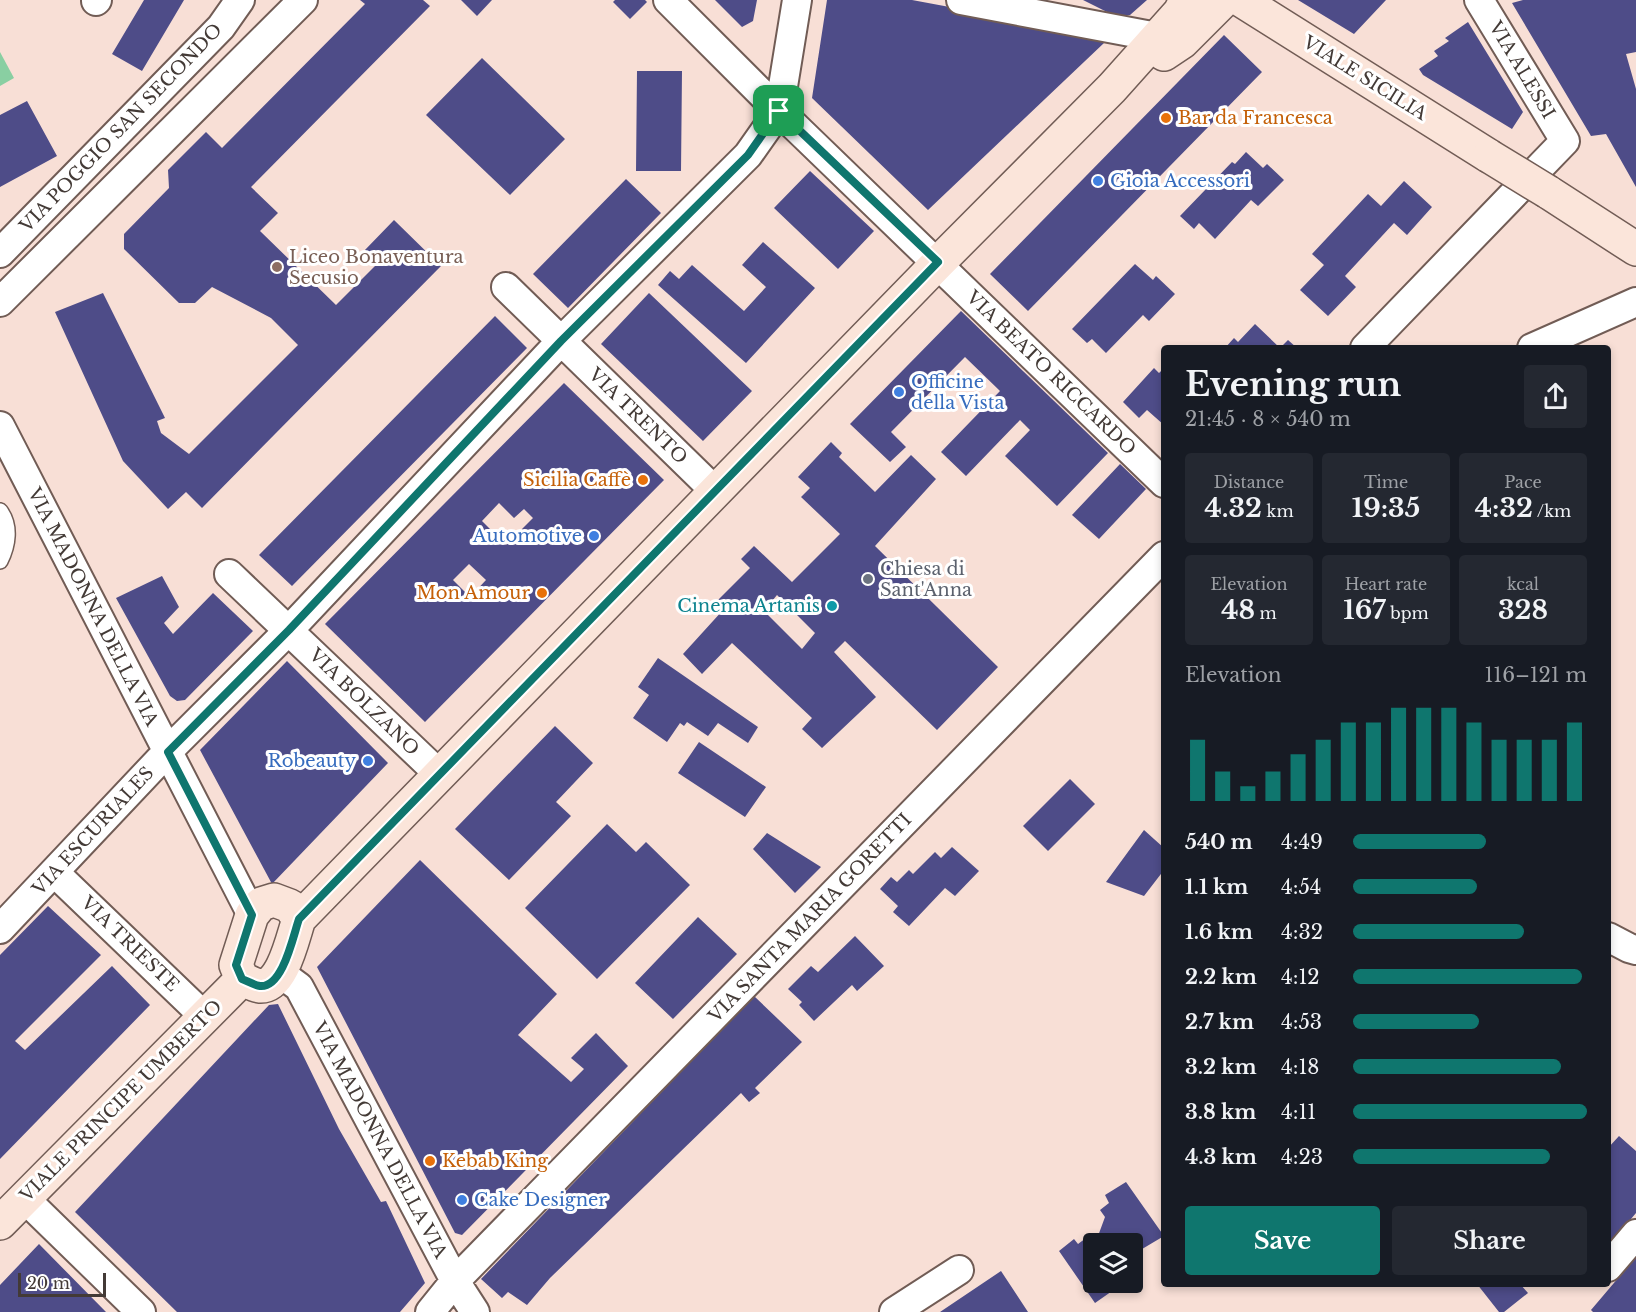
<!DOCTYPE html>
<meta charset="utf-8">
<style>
body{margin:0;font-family:"Libre Baskerville",serif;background:#242831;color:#f1f3f6;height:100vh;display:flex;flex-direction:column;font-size:22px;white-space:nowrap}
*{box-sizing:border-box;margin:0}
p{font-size:20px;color:#9ea1a6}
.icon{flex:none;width:33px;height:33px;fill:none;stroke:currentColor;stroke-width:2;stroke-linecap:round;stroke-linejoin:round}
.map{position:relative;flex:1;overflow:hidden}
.panel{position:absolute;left:1161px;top:345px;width:450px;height:942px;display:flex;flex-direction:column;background:#171b24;border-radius:6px;box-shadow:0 3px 9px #0003}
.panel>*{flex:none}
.controls{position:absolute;left:1083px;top:1233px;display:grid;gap:12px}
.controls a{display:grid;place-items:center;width:60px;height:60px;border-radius:6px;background:#171b24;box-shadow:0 3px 9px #0003;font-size:30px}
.scale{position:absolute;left:18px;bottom:15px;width:88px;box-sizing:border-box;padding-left:6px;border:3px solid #433a36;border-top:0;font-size:16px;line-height:21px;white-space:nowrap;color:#433a36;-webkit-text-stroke:4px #fff;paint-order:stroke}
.pin{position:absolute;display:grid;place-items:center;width:51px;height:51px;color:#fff;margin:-26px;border-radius:12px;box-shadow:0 3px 9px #0006}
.round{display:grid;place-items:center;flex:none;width:63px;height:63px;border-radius:6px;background:#242831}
.head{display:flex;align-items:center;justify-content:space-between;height:102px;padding:0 24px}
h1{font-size:33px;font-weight:700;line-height:45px}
.metrics{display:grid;grid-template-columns:repeat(3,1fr);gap:9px;height:102px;padding:6px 24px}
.metrics div{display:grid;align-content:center;border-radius:6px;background:#242831;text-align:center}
.metrics b{font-size:26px;font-weight:700}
.metrics small{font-size:16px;font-weight:400}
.metrics p{font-size:16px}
.chart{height:168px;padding:12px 24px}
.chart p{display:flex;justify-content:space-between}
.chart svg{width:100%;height:108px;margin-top:6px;stroke:#0f766e;stroke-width:6}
.primary-button{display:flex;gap:12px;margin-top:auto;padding:12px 24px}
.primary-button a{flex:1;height:69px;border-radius:6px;background:#0f766e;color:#fff;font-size:24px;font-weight:700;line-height:69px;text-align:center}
.primary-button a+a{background:#242831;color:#f1f3f6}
ul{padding:0 24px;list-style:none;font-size:20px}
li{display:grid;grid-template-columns:96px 72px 1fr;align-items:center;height:45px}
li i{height:15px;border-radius:8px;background:#0f766e}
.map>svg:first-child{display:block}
.green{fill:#89cfa2}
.building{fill:#4e4c88;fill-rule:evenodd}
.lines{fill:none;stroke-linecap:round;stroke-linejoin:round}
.lane-casing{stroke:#715c55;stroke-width:18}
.street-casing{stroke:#715c55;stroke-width:32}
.secondary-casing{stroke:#715c55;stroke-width:36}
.lane{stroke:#fff;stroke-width:15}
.street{stroke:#fff;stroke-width:28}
.secondary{stroke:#fbe5da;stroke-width:33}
.secondary-bridge-casing{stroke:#715c55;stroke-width:36;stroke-linecap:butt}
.secondary-bridge{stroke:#fbe5da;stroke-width:33}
.route-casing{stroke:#fff;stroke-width:12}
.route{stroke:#0f766e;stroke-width:8}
.food-dot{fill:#e8710a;stroke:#fff;stroke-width:2}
.shop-dot{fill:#3f7fe0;stroke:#fff;stroke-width:2}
.education-dot{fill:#8d6e63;stroke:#fff;stroke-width:2}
.worship-dot{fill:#6b7280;stroke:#fff;stroke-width:2}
.culture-dot{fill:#0f9aa8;stroke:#fff;stroke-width:2}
.labels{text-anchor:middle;stroke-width:6;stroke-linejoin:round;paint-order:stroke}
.street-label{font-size:18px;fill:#433a36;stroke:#fff}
.food-label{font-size:18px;fill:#c56008;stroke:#fff;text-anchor:start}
.shop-label{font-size:18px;fill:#366cbe;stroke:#fff;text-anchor:start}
.education-label{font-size:18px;fill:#785e54;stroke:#fff;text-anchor:start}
.worship-label{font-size:18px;fill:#5b616d;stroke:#fff;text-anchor:start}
.culture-label{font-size:18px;fill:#0d838f;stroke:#fff;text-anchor:end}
</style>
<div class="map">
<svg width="1636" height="1312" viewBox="0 0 1636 1312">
<rect width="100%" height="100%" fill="#f8dfd6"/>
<path class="green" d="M0,52L14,78L0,86Z"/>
<path class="building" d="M144,0H184L142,71L112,54Z
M360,0H423L430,6L251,187L278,213L260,231L336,305L377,264L364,251L394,220L441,266L202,508L186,492L168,509L123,461L55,312L103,293L165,418L157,421L161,433L189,454L298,345L271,318L212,287L195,303H179L124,249V234L169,188L168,170L206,132L222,148L365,4Z
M461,0H492L477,16Z
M615,0H645L647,2L630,19L613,2Z
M715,0H757L753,21L742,27Z
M827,0H912L1101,35L1104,43L928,210L812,98Z
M1083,0H1147L1130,15L1117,17Z
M1298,0H1386L1354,34Z
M1523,0H1636V52L1626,54L1636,89V187L1606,134L1591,136L1512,3Z
M1468,22L1523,112L1512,129L1423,75L1419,69L1438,56L1434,51L1449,41L1445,38Z
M1224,35L1262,72L1028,311L990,274Z
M482,58L565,139L510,195L426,115Z
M637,71H682L681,171H636Z
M27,101L57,156L0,187V115Z
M1246,152L1263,168L1267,164L1284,180L1258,206L1251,200L1215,239L1199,223L1194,229L1180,216L1232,162L1235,164Z
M810,171L874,231L838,269L774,208Z
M626,179L661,213L568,308L533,274Z
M1404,181L1432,207L1407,235L1394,223L1345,276L1356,287L1328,316L1300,290L1324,265L1312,254L1368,194L1381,206Z
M763,242L815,288L746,363L658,285L670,271L679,279L692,265L744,311L766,287L742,265Z
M1135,264L1153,280L1156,276L1175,294L1149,321L1143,315L1106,353L1092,339L1087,343L1072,329Z
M649,293L752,391L703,441L601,344Z
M961,311L1108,453L1057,506L1005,456L1030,430L1020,420L966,476L941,452L1000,391L965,357L891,432L906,447L890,462L850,424Z
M495,316L527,348L292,586L259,555Z
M1255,324L1280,348L1288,340L1297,348H1225L1234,338L1238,342Z
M1154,368L1159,373L1164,368V425L1147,410L1139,418L1123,402Z
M564,383L664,480L425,722L325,624ZM499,503L514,518L524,509L533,518L506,545L482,521ZM469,564L486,580L470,597L453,580Z
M831,442L842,453L839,457L875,492L911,455L936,479L875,546L998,667L937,730L845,641L834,652L876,697L822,748L802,729L812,718L732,643L702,674L683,654L723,610L716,602L750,568L741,559L754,546L792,582L840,534L801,497L810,488L798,477ZM777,595L815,633L802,649L764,611Z
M1120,464L1146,489L1099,539L1072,515Z
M162,576L179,607L164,623L173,634L213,593L253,631L185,700L177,701L170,696L116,598Z
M658,658L758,727L748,743L718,723L708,736L687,722L684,726L680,723L667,742L633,718L649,695L638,687Z
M287,661L388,763L272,884L200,750Z
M555,726L593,763L556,802L571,816L509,880L455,829Z
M699,742L766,787L745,817L678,773Z
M1070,779L1095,804L1048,851L1023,826Z
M607,824L636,852L646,842L690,885L597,979L525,908Z
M1144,830L1164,848V870L1144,896L1106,882Z
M767,833L821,867L795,893L753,849Z
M952,847L979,871L955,896L945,888L909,926L893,912L898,906L880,889L891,877L897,882L909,870L913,874L935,852L941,858Z
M420,860L557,994L518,1035L571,1082L584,1069L571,1058L596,1033L628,1066L462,1235L455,1233L317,967Z
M48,906L101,955L15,1041L25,1050L112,966L150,1005L0,1159V955Z
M698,917L737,954L673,1019L635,983Z
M855,936L884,966L857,991L852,985L814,1021L799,1005L802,1002L788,989L811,966L818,972Z
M754,996L802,1042L755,1088L760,1093L749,1102L741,1093L550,1278L527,1305L508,1292L502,1298L481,1279Z
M278,1004L339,1129L381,1202L386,1201L425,1283L400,1312H177L75,1212L269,1005Z
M1619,1136L1636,1151V1213L1608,1246V1148Z
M1126,1182L1164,1236L1132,1255V1244H1094V1282H1125L1095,1303L1059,1251L1074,1239L1078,1244L1090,1235L1098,1236L1105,1217L1100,1210L1109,1203L1105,1195Z
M39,1244L106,1312H0V1285Z
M1636,1257V1312H1593L1591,1310Z
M1001,1271L1028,1312H940Z
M1477,1284H1520L1528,1293L1504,1312H1499Z"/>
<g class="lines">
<g class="lane-casing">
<path id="lane" d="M0,511C11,526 8,545 0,561"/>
</g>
<g class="street-casing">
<path id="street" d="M668,0L779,111L1164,483
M961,0L1157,37
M96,1L97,0
M0,253L221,27L240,0
M506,287L715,491
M0,302L303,0
M1365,348L1565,141L1479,0
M1532,348L1636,302
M0,426L252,915
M229,574L439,774
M55,873L204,1016
M0,929L168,751L289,630L561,341L748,155L779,111L797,0
M1608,937L1629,948L1636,950
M280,973L299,987L455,1281L475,1312
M24,1198L141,1312
M1608,1267L1636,1234
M430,1312L455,1281L1164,556
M894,1312L959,1270"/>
</g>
<g class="secondary-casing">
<path id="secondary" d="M1241,0L1489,156
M1164,54L1182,42L1224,0
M1548,192L1636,249
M299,919L290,906L274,900L261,904L252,915L236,965L242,979C247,981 254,985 260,986C283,987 293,936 299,919L938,263L1112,88L1180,12L1186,0
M0,1223L242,979"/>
</g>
<use href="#lane" class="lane"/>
<use href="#street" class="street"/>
<use href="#secondary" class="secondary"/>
<g class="secondary-bridge-casing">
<path id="secondary-bridge" d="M1489,156L1548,192"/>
</g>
<use href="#secondary-bridge" class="secondary-bridge"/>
</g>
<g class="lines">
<g class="route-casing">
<path id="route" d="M779,111L938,262L299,919C293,936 283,988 260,986C254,985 247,981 242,979L236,965L252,915L168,752L289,630L561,341L748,155Z"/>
</g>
<use href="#route" class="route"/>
</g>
<g class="food-dot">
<circle cx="1166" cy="118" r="6"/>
<circle cx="643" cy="480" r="6"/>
<circle cx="542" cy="593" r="6"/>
<circle cx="430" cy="1161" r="6"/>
</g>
<g class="shop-dot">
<circle cx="1098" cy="181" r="6"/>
<circle cx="899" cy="392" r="6"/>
<circle cx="594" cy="536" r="6"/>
<circle cx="368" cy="761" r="6"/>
<circle cx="462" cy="1200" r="6"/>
</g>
<circle class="education-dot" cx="277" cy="267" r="6"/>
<circle class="worship-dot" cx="868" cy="579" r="6"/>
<circle class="culture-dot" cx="832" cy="606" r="6"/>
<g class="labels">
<g class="street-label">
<text transform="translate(1522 70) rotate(59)" y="6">VIA ALESSI</text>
<text transform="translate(1365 78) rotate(32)" y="6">VIALE SICILIA</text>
<text transform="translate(121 128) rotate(-46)" y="6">VIA POGGIO SAN SECONDO</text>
<text transform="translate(1051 373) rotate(44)" y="6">VIA BEATO RICCARDO</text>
<text transform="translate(638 416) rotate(44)" y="6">VIA TRENTO</text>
<text transform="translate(93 607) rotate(63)" y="6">VIA MADONNA DELLA VIA</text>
<text transform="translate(364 702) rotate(44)" y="6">VIA BOLZANO</text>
<text transform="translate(93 831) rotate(-47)" y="6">VIA ESCURIALES</text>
<text transform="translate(810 918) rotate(-46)" y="6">VIA SANTA MARIA GORETTI</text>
<text transform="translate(130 944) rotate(44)" y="6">VIA TRIESTE</text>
<text transform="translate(121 1101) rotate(-45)" y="6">VIALE PRINCIPE UMBERTO</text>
<text transform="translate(380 1140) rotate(62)" y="6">VIA MADONNA DELLA VIA</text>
</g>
<g class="food-label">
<text x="1178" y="124">Bar da Francesca</text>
<text x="631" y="486" text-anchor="end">Sicilia Caffè</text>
<text x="530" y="599" text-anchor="end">Mon Amour</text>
<text x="442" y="1167">Kebab King</text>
</g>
<g class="shop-label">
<text x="1110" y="187">Gioia Accessori</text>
<text x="911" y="388">Officine<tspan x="911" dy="21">della Vista</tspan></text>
<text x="582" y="542" text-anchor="end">Automotive</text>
<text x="356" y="767" text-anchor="end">Robeauty</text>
<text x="474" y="1206">Cake Designer</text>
</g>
<g class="education-label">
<text x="289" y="263">Liceo Bonaventura<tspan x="289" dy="21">Secusio</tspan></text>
</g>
<g class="worship-label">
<text x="880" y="575">Chiesa di<tspan x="880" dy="21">Sant'Anna</tspan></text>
</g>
<g class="culture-label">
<text x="820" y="612">Cinema Artanis</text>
</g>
</g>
</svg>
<div class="controls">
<a><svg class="icon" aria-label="layers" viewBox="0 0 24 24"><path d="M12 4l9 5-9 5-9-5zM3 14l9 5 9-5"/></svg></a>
</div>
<div class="scale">20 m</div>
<div class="pin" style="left:779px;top:111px;background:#1e9e55"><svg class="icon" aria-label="arrive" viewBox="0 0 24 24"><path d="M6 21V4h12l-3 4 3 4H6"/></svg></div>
<section class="panel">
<div class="head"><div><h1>Evening run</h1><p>21:45 · 8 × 540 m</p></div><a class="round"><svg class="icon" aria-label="share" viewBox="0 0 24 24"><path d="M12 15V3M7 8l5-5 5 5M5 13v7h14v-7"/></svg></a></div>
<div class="metrics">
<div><p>Distance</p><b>4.32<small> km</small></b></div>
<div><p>Time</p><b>19:35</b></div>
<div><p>Pace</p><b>4:32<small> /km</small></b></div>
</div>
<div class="metrics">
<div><p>Elevation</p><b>48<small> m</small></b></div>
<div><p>Heart rate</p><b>167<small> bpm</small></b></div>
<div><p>kcal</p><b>328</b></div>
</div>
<div class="chart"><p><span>Elevation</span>116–121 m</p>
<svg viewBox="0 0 160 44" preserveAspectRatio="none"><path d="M5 44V19M15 44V32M25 44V38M35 44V32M45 44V25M55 44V19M65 44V12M75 44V12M85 44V6M95 44V6M105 44V6M115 44V12M125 44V19M135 44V19M145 44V19M155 44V12"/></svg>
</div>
<ul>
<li><b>540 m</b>4:49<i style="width:57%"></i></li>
<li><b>1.1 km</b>4:54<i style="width:53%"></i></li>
<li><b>1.6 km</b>4:32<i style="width:73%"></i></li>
<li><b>2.2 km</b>4:12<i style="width:98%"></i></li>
<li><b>2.7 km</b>4:53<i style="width:54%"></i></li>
<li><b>3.2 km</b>4:18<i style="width:89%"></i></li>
<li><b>3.8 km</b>4:11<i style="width:100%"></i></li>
<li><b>4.3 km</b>4:23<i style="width:84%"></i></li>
</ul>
<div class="primary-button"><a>Save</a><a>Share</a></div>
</section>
</div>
